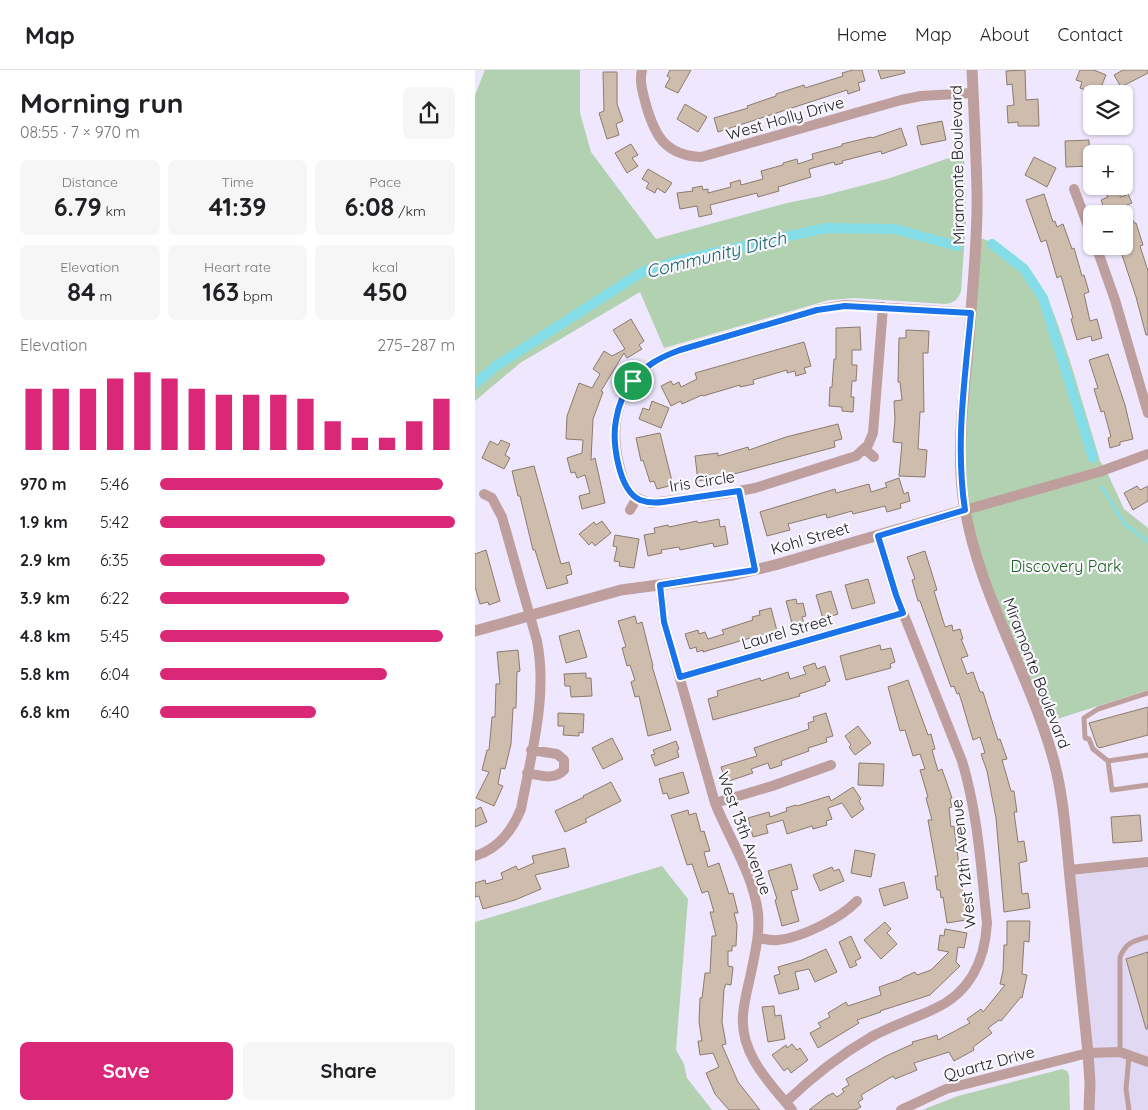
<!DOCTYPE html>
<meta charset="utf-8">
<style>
body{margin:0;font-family:Quicksand,sans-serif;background:#f6f6f6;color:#202124;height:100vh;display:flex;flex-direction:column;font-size:19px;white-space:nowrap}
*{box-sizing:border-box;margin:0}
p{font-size:16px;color:#757577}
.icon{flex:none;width:28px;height:28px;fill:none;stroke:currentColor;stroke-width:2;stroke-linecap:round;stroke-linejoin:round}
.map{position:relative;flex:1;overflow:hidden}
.details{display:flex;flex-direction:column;background:#fff;width:475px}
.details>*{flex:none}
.controls{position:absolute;left:608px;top:15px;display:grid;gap:10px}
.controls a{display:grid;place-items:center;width:50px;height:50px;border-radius:8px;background:#fff;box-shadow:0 1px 4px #0004;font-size:25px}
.pin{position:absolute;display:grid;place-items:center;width:42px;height:42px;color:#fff;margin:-21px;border:2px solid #fff;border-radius:50%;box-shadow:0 1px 5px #0007}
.round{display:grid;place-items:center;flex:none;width:52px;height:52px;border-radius:8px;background:#f6f6f6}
.summary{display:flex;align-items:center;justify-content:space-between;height:85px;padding:0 20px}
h1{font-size:28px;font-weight:700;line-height:38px}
.figures{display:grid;grid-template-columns:repeat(3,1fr);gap:8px;height:85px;padding:5px 20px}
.figures div{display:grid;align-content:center;border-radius:8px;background:#f6f6f6;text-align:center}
.figures b{font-size:25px;font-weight:700}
.figures small{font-size:14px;font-weight:400}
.figures p{font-size:14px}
.chart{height:140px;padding:10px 20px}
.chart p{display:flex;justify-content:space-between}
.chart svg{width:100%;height:90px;margin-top:5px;stroke:#db2777;stroke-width:6}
.primary-button{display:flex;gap:10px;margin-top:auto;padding:10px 20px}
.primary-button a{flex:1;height:58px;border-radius:8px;background:#db2777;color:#fff;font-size:20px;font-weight:700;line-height:58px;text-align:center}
.primary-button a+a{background:#f6f6f6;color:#202124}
ul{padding:0 20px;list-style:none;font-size:16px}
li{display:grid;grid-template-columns:80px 60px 1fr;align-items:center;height:38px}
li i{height:12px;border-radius:6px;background:#db2777}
header{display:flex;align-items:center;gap:30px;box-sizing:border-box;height:70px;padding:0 25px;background:#fff;border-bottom:1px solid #e0e0e0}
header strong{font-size:24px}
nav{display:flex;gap:28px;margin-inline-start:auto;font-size:18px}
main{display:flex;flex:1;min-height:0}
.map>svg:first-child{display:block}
.built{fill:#e1d8f4}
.green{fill:#b2d1b1}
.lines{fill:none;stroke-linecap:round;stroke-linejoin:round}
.stream{stroke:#84dde6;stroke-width:3}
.canal{stroke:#84dde6;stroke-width:10}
.building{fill:#cebcad;stroke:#8c7b6d}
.service{stroke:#bf9e9e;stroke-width:5}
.minor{stroke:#bf9e9e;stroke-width:10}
.tertiary{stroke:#bf9e9e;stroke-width:11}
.route-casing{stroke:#fff;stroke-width:10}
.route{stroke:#1a73e8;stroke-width:6}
.labels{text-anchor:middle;stroke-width:4.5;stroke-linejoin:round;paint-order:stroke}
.street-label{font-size:16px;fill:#1b1920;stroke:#f9f8fc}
.park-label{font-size:16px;fill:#1e6123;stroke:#f9f8fc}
.water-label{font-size:18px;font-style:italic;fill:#186369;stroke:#f9f8fc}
</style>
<header>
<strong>Map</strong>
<nav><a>Home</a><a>Map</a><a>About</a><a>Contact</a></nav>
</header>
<main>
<section class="details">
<div class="summary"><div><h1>Morning run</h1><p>08:55 · 7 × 970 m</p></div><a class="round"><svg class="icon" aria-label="share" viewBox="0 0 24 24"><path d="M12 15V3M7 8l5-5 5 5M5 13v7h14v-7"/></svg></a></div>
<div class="figures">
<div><p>Distance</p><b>6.79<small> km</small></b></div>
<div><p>Time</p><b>41:39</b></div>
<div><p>Pace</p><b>6:08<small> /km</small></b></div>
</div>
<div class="figures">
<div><p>Elevation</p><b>84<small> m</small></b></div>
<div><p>Heart rate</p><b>163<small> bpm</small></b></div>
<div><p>kcal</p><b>450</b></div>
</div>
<div class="chart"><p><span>Elevation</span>275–287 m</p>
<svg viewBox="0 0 160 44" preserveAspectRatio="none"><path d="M5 44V14M15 44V14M25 44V14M35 44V9M45 44V6M55 44V9M65 44V14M75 44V17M85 44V17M95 44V17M105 44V19M115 44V30M125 44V38M135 44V38M145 44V30M155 44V19"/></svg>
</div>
<ul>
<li><b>970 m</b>5:46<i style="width:96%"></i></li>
<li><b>1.9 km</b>5:42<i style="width:100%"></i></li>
<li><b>2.9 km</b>6:35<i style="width:56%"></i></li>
<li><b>3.9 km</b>6:22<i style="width:64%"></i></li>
<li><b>4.8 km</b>5:45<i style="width:96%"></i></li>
<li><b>5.8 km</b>6:04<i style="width:77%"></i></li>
<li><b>6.8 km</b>6:40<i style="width:53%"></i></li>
</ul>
<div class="primary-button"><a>Save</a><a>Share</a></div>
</section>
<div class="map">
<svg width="673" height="1040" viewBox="0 0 673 1040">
<rect width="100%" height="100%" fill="#eee7fd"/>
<path class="built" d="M673,792V1040H614L594,800Z"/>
<path class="green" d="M10,0H105V43L116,82L181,169L312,133L347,126L412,109L489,83L491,151L486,221C484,229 479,233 470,234L380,228L354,230L189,278L165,222L45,293L0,331V25Z
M501,167C564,183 577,236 595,291C605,324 615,357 625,391L631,400L649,439L673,458V620L576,651L572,643L564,648L522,544L488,424Z
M187,796L213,829L201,980L209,994L212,1008L237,1040H0V852Z
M587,999L592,1001L594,1005L595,1040H447L483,1026Z"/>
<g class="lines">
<path class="stream" d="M627,417L649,453L673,472"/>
<path class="canal" d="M517,174L549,199L568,228L618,388
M0,314L21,296L167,202L206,190L351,158L420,159L482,176"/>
</g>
<path class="building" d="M195,0H216L203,23L190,17L195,8L192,6Z
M378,0H387L390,11L383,13L385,20L373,24L372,20L243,62L239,48L273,38L272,36L301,26V24L329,15L330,18L368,6L367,3Z
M403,0H429L430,3L406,9Z
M550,0L551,30L563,29L564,56H543V52L533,53L532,36L539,35L537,14L532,15L531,1Z
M605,0H619L631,5L624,22L616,20L615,22L605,18L607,12L601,10Z
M648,0H673V3L646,17L639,5Z
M128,2H142V34L148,51L141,54L144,65L132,69L124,43L129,41Z
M210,34L232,47L223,62L202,49Z
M467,51L471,70L446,75L442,56Z
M426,58L432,75L407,84L406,81L367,91L368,93L360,95L359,92L334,99L336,107L303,117L304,121L283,127L282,123L235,135L237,144L224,147L222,136L205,139L202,123L218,121L217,118L227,116L228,120L233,119V123L256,117L255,113L265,110L266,115L288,109L286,101L308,95V93L322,89L323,94L338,89L337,84L367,76V74L396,67L397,68Z
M614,70L615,96L591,97L590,71Z
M156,74L163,85L157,88L163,96L152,103L140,83Z
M559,87L581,98L572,117L550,105Z
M173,99L197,113L190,123L182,118L180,123L171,118L174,113L167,109Z
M626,116H639L646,127L653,124L657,133L652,135L659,153H661L668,175L665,176L673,201V265H671L661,227L644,176H649V144H631L626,130L633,127Z
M569,124L578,152L580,151L582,157L588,154L597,179L599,178L607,206L609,205L614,222L609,224L615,251L622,249L627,268L617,271L616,266L602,270L596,249L598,248L586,206L582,208L571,170L566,172L551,130Z
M156,249L169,271L164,275L167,279L152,288L149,283L126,321L128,322L118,349L116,390L120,388L130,433L107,439L104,426L115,423L110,405L102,408L100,402L96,403L92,388L107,383L108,370L91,369L92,346L104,313L117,318L125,304L118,299L129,281L137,286L150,279L138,260Z
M385,257L386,280H377V295H382L381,311H377L376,327H379L378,342L367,341V337L354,336L355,317H357L359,289H361V258Z
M431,260L454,261L453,283H448L449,342H445L443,379L452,380L450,407L424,406L427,373L418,372L420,349L419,331L427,330L425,312H423L424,268H431Z
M329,272L336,296L329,298L331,303L321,306L320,301L312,303V300L278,310L279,314L265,317V315L228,326L227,325L207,334L206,331L196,336L186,316L196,311L198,315L204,312L206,317L222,309L220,303Z
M633,284L650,335L658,369L645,372V375L635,378L633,368L636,367L629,341L626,342L619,319L623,318L614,290Z
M177,331L194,338L186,358L164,349L168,338L174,340Z
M363,354L367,369L359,371L360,377L248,407L223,411L220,386L243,383V386L273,377L274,380L311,367Z
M185,363L198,415L182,419L179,411L175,412L168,390L166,391L161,368Z
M26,370L35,374L30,385L35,388L29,399L7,388L15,371L23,375Z
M59,396L86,494L94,492L97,504L91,506L93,513L72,519L60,480H58L45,426H43L37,401Z
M424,408L429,424L433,422L435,431L425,434L426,438L412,442L410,436L378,444L377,441L352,448L351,444L313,454L315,460L292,466L285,442L360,419L361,423L394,414L396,422L412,417L410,413Z
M662,416L665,420L673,416V431L658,440L649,423Z
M244,449L245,457L250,456L253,474L239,477L238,473L205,480L204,477L186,480L187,483L173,486L169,465L180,463L179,458L193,455L194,457L222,451L223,453Z
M127,451L136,463L120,476L117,472L114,475L104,464L119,452L121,455Z
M140,465L164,469L159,498L144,496L145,492L139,491L142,477L138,476Z
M11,480L25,531L14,535L13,532L5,534L0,517V484Z
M450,481L462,520L459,521L470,557L477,555L478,561L485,559L488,569H486L493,586L486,588L492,604L498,602L505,622H508L523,670L525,669L532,689L527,690L536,721H539L542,742H539L543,772L549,771L552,791L544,793L547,824L553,823L555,838L529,842L521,748L512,701L506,684L510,683L505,667L498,670L484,623L482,624L479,616L476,617L445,531H443L437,510L440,509L432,487Z
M393,509L400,533L377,539L370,515Z
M356,521L363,544L348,549L341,525Z
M321,529L322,534L328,533L331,546L327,547L329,554L318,557L311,531Z
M296,538L302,561L282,566L228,582V580L222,582L221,577L215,579L210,564L223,560L224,564L230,562L233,569L249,564L247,560L278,550L277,547L285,545L284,541Z
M160,546L162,554L167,552L178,596H177L196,660L173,666L164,626L160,627L156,612L160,610L155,595L152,596L147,578L151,577L143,551Z
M104,560L112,587L91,593L84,566Z
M405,575L406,580L416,578L420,592L415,594L416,598L371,610L365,586Z
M43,580L45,601L42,602L41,638H38L36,674L30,699L26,698L23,714L28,716L19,736L1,728L14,702L7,700L12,680H14L17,647H20L21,614H25L22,582Z
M340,593L342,599L350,596L355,611L350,613L351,615L324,624L325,626L238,650L233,629L243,626L242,621L285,608L286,611L313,602L315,609L331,604L328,597Z
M111,603V608H116L117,626L96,627L95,616H90L89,604Z
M433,610L453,665L456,664L460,679L457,680L463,701L467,699L477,728L475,729L477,737L474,738L476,757L479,756L491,850L472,853L468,827L466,828L465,820H462L460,806H463L453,750H457L451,728L453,727L445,700L450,699L445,684L438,686L430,660L425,661L413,617Z
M673,637V665L624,678L622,676L614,653Z
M83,643L109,644L108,663L104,662V666L88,665L89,656H83Z
M351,643L358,666L351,668L352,672L333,678L334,681L306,691L307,695L295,699L293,693L276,699L278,703L251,712L246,697L282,686L279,678L334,659L333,653L339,651L338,647Z
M383,656L396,673L380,685L374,677L376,675L370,666Z
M137,668L148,689L128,699L117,678Z
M201,671L204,679L202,680L204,687L180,696L176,685L180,684L178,680Z
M384,693L409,694L408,716L383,715Z
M208,702L214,723L194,729L192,723L188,724L184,709Z
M136,712L146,731L110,749L112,752L90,762L80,741L109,727L108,726Z
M378,717L386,729L384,731L389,739L377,748L367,733L353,738L357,749L351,751L352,755L338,759L337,756L312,764L308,750L291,755L293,763L278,767L273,748L294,742L295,747L312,741L311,738L321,735L322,736L354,726L356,731Z
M6,737L12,752L0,757V740Z
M213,740L214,745L221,743L226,762L229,761L235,781L229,782L233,797L244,793L254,824L258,823L263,843H259L262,855L261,876H257V881H253V896L258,897L256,915L251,914L249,919L247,952L251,974L247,975L263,1012L285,1040H254L240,1024L231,1003L244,997L238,983L225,985L223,971H227L224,952L225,928H227L230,903H235L237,866H241L235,842H239L233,821L227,823L217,794L212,795L196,745Z
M665,745L667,771L638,773L636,747Z
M90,778L94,797L60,805L66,819L40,830L8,839L4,826L0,827V813L10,810L11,814L28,809L26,803L41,796L43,800L59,793L57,786Z
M380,780L400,784L396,807L376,803Z
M316,794L323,819L316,821L324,851L307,856L300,830L302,829L293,801Z
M357,797L359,801L364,799L369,811L345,821L338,805Z
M429,812L433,828L409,836L404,819Z
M532,851H555L554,872L549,871L547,904L552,905L547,928L546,927L526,951L524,950L513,958L517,963L498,977L499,980L479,991L474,982L439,993L442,1000L420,1009L418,1006L386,1025L388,1029L383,1032L386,1037L380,1040H334L352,1026L358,1023L362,1027L369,1022L367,1019L374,1015L371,1009L411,986L438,974L437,972L462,965L463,970L495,953L492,949L506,939L508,942L530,915L525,914L528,901L529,875H532Z
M410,852L416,859L412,863L422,874L406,889L389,870Z
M470,859L492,863L489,878L483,877L481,892L485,896L455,925L405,941L406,942L382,950L384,953L343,978L335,963L346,957L343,953L355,947L353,943L371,932L373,936L406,925L404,917L427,909V908L440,902L442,905L456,900L474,882L463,880L465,865L469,866Z
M376,866L386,888L380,891L382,895L375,898L364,872Z
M351,879L362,902L340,912L334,899L320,902L324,919L304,924L299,906L305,904L303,897L327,890Z
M673,882V959H671L651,889Z
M299,936L300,946L306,945L310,969L293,972L287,937Z
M317,974L322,980L325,978L333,990L316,1003L313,998L309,1001L297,985L311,975L312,978Z"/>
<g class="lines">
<path class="service" d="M673,685L633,691L637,720L673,715
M633,691L618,679L614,669L610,668L609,648L623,639L673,623
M645,982V887C651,872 659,871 673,867
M654,1040L651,1019L654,986"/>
<path class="minor" d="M167,0C164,12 168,23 171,35C180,66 190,85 226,87L426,30L446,26L498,23
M599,119L616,164
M621,176L640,230L673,343
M408,237L398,363L393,375L381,386L280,418L248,424L176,433C168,431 161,429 156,423C150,417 148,410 146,402C137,371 137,338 158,311C170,295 186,287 205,280L342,240L370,235L496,243
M390,379L399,387
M264,421L280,500
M155,440L162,428
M490,440L624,402L673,384
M185,515L189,552L240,733C255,770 278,804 283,843C285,864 280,883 276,903C273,917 269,931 268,945C265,984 294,1012 317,1040
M205,607L428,543
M52,703C66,705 78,711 89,700V690L82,684L56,680
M240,733L297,716L356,695
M0,786C23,779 37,761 46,739C56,685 73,626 62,571L27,447L17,428L9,424
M594,800L673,792
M284,868C290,869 297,871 303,870C326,868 366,848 382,831
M311,1032C337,1007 365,985 396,967C416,956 438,949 459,939C495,923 510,890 512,853C506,798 503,744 487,691L421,525L403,466
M426,1040L471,1019L613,983L645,982L673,992"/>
<path class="tertiary" d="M497,0C499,40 501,80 502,121C503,161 499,201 496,241C493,303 480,365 488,427C501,520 553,599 578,688C589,727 591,768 595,808C601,866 607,925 613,983L615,1013L614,1040
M0,561L146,520L258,505L300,495L490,440"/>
</g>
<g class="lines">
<g class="route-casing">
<path id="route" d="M370,236L496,243C490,308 480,374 490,440L403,466L421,525L428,543L205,607L189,552L185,515L280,500L264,421L188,432C180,433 173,433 165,430C143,420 137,371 141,350C143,337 149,322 158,311C170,295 186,287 205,280L342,240Z"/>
</g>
<use href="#route" class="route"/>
</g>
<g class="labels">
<g class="street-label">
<text transform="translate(310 48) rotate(-16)" y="6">West Holly Drive</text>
<text transform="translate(482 95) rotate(-91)" y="6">Miramonte Boulevard</text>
<text transform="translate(227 411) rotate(-9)" y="6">Iris Circle</text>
<text transform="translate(335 468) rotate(-16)" y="6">Kohl Street</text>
<text transform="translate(312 561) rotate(-16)" y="6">Laurel Street</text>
<text transform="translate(562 603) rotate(69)" y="6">Miramonte Boulevard</text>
<text transform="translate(270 763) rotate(70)" y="6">West 13th Avenue</text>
<text transform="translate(488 794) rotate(-96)" y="6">West 12th Avenue</text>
<text transform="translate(514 993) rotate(-15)" y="6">Quartz Drive</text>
</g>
<g class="park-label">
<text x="591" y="502">Discovery Park</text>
</g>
<g class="water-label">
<text transform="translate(241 185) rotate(-14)" y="6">Community Ditch</text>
</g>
</g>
</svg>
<div class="controls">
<a><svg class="icon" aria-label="layers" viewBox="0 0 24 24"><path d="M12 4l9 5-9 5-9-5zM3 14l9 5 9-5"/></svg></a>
<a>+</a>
<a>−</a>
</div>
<div class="pin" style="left:158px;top:311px;background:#1e9e55"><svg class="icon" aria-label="arrive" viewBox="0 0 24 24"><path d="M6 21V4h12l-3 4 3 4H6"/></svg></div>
</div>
</main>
